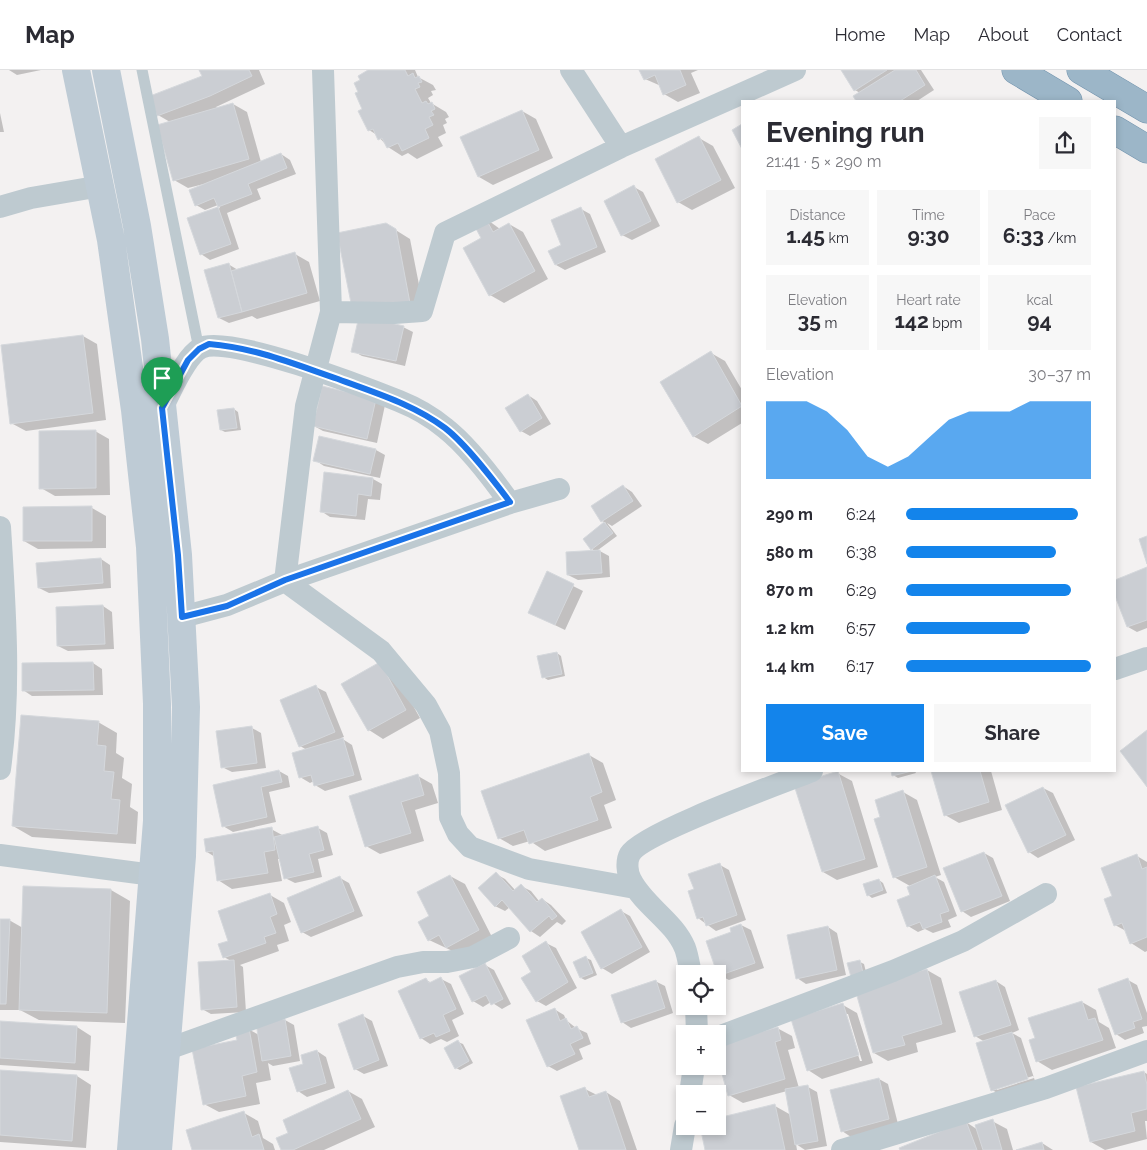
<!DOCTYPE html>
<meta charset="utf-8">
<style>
body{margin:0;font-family:Raleway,sans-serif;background:#f7f7f7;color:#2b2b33;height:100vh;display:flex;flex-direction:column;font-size:19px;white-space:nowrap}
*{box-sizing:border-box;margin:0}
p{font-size:16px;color:#7c7c81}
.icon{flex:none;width:28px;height:28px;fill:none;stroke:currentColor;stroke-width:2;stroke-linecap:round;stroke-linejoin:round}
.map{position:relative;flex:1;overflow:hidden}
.drawer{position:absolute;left:741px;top:30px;width:375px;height:672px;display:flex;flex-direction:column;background:#fff;border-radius:0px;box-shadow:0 2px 8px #0003}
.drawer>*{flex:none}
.tools{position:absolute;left:676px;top:895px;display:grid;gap:10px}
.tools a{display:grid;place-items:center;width:50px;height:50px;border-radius:0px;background:#fff;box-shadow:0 2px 8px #0003;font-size:25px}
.pin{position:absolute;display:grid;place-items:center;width:42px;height:42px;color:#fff;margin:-51px -21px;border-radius:50% 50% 50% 0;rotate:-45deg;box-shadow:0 0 5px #0007}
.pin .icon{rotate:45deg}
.round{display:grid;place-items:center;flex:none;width:52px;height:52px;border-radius:0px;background:#f7f7f7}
.head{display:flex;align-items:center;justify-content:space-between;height:85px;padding:0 25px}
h1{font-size:28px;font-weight:700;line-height:38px}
.figures{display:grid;grid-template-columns:repeat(3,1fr);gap:8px;height:85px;padding:5px 25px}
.figures div{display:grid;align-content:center;border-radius:0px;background:#f7f7f7;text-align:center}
.figures b{font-size:21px;font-weight:700}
.figures small{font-size:14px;font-weight:400}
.figures p{font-size:14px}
.chart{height:140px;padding:10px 25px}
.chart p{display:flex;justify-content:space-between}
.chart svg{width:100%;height:90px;margin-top:5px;fill:#1384eb;opacity:.7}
.button{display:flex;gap:10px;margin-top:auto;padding:10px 25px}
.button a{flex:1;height:58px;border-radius:0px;background:#1384eb;color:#fff;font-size:20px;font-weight:700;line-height:58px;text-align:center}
.button a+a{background:#f7f7f7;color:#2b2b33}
ul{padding:0 25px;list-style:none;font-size:16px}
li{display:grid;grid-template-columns:80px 60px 1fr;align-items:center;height:38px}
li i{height:12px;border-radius:6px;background:#1384eb}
header{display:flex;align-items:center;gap:30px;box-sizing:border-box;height:70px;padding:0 25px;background:#fff;border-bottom:1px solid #e1e1e2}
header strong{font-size:24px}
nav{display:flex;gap:28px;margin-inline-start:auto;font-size:18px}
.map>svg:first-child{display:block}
.shadow{fill:#0003;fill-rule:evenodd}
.building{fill:#cbced3;stroke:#d5d8dc}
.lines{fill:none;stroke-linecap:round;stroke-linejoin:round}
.trunk-casing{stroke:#7293ad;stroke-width:29}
.service{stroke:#becad0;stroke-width:11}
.minor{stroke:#becad0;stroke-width:22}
.secondary{stroke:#becbd5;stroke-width:28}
.trunk{stroke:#9cb6c8;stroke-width:28}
.route-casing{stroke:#fff;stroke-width:10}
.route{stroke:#1a73e8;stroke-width:6}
</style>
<header>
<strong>Map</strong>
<nav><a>Home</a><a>Map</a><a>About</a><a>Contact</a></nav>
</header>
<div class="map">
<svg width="1147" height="1080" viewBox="0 0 1147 1080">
<rect width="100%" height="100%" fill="#f3f1f1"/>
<path class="shadow" d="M9,0H41L17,5Z
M200,0H259L265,14L216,37L217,38L233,34L247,42L261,92L281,84L290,90L296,104L257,119L261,129L227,143L239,179L210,190L201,184L188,149L220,138L218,135L205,140L196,135L204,114L188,118L174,110L170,52L158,45L204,6Z
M371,0H415L418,7L433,15L436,20L431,21L433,25L428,28L431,33L446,42L449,47L445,49L447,53L443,55L446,63L438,67L443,76L417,89L408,83L402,86L388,77L377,65L369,60L360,22L362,11Z
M641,0H698L691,3L700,23L678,32L664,24L661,16L645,9Z
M842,0H921L934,20L917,31H858L855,27L860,23L855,20Z
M522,41L536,49L553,88L493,115L479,107Z
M0,43L4,62H0Z
M699,68L713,76L735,118L692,140L678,132Z
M634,117L643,122L660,156L632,170L622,165Z
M581,139L590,144L606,182L565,200L556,195Z
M485,148L500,159L509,154L523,162L548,209L504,233L490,225L483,168Z
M386,154L410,169L424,240L397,246Z
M295,184L309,192L320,231L257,249L252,246L229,253L219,248L228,194L238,200Z
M403,257L413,262L405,296L362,286L353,281Z
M83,266L97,274L106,350L26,361L11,353Z
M711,283L725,291L742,320V353L708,374L693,366Z
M528,325L537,331L551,354L530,366L521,361Z
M376,330L385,335L377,373L323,361L314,356Z
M234,339L238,342L241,360L225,362L221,360L219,341Z
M95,361L109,369L110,425L55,426L41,418Z
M376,380L385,385L380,408L324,396L315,390Z
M373,409L382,414L380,430L368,429L365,450L330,447L321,441Z
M623,416L632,422L642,436L612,456L607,453L617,466L598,480L609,486L610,507L578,510L568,505L594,481L584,469L606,453L602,451Z
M24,438H92L106,446V478L38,479L24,471Z
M101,489L110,495L111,518L49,523L39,518Z
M1147,499V558L1137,562L1128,557L1115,523V511Z
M547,503L583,521L565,560L538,547Z
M103,536L112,542L114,579L68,581L58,576L57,538Z
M557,583L561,586L565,606L548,610L543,607Z
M93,593L102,599L103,625L32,626L23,620Z
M394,602L420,648L383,669L369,660L343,614Z
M316,617L326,622L344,667L341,668L352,675L362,710L325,721L315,715L314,711L310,713L300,707L307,680L300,676Z
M98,652L117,663L116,683L124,688L122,708L132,714L130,737L138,742L136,774L32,767L13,756Z
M252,658L261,663L266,698L232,702L222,697Z
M589,685L603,693L616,730L604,735L612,758L545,781L530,771L513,776L499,768Z
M279,701L288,706L290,717L269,722L276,752L233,762L223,756L214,716Z
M892,701H915L916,703L898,708L893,705Z
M932,701H991L1002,740L959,753L945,745Z
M837,703L852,711L878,797L837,810L823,802Z
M418,706L432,714L438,733L415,740L424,771L380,784L366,776Z
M1043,718L1053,723L1075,770L1038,788L1029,782Z
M903,722L917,730L941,805L935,807L944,812L957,846L948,850L951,857L933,863L925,859L918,862L908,856L910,816L894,807L882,748Z
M318,758L327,763L333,785L318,789L322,807L295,813L285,808L280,789H278L282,811L232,819L218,810L215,787L207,782L271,759L284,766Z
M984,783L993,788L1010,831L971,847L962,841Z
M1137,786L1147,792V881L1145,882L1131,873L1126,861L1115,855L1113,826Z
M720,795L729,800L746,850L716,861L698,848L695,820Z
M496,804L505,809L516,821L521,816L531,821L539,831L542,829L551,835L566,851L562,855L557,852L540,867L531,861L510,837L505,841L495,836Z
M450,806L465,814L493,869L461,885L429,870L420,852L431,846Z
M340,808L349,813L363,846L311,867L302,862Z
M879,810L883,813L887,823L872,828L868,825Z
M111,820L130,831L125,953L39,950L20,940H0V850H9L23,858Z
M270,825L284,833L291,852L284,855L289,871L277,875L279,881L240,895L243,897L246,942L211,944L202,939L231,891L224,887L229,872Z
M621,841L630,846L650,882L612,904L602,898Z
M741,855L751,860L764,898L729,910L719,905Z
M828,857L837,863L846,905L806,914L797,908Z
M546,873L556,878L577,918L546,936L537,931L533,902Z
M586,888L591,890L597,905L585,910L581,908Z
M860,892L864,894L867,906L856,909Z
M485,895L494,900L511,934L502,939L491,932L483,937L473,931Z
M927,900L941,908L956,962L916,973L918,982L888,991L874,983Z
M441,909L451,914L464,944L452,950L459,966L447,972L441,969L430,974L421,968L426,910L432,913Z
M1128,910L1137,915L1147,943V956L1142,957L1144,963L1125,970L1116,964Z
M655,911L665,916L673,943L631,958L622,952Z
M996,911L1005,917L1019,960L1012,963L1021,968L1036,1014L1001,1025L992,1020L985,972L975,966ZM1033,1006L1034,1008L997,1020V1017Z
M1082,932L1096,940L1099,952L1109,958L1116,978L1052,1000L1037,991L1036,969Z
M843,935L857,943L873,993L822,1009L808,1000ZM845,944H848L862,991H860Z
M554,939L564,945L566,950L576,958L587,963L591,974L579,979L583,989L557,1001L548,996Z
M363,946L372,951L388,996L364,1004L355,999Z
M285,950L294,955L300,991L273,996L268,993L271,1010L256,1013L260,1034L219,1042L204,1034L238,971L248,959L259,965Z
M0,952L77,957L91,966L89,1001L0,995Z
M777,958L792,966L795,978L788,980L799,1018L808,1017L817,1022L827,1076L805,1080L796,1074L797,1080H707L718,1056V1049L775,1036L791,1045L787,1021L743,1033L729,1025L718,984V975Z
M458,972L463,974L473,993L460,1000L456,998Z
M317,981L326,987L335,1018L307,1027L298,1021L304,994Z
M0,1001L77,1006L91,1015L86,1078L0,1072Z
M1144,1002L1147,1004V1051H1145L1147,1069L1105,1080L1091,1072Z
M879,1009L888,1014L898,1054L851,1067L842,1061Z
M585,1019L597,1025L606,1022L620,1031L637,1080H580Z
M348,1021L362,1029L375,1057L324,1080H283L290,1064Z
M244,1043L258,1051L263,1068L273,1074L275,1080H193Z
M992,1051L1007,1059L1013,1080H902L966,1052L978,1060Z
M1042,1073L1053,1080H1021Z"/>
<path class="building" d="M199,0H249L252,6L210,26L157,46L150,26L202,6Z
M368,0H405L408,6L413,3L415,8L419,6L422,12L418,13L420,17L415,19L422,33L426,31L428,34L432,32L435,39L431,41L434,45L429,47L433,55L425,59L429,68L402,81L398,73L387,78L382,68L378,70L373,59L368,61L358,41L362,39L355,23L358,22L354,13L360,10L358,6Z
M639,0H680L686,15L663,25L655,5L644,10Z
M841,0H887L854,21Z
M895,0H916L925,15L900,31H856L853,26Z
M233,33L249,89L173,111L157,55Z
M522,40L539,80L478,107L460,67Z
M742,54V79L732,60Z
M699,66L721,110L677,133L655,89Z
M281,83L287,98L248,114L252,124L218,137L214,128L195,136L189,120Z
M634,115L651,151L621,166L604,131Z
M218,137L231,174L200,185L187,148Z
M581,137L597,177L555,195L548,181L561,175L551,150Z
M485,147L493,162L509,153L535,201L489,226L463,178L481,168L473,153Z
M386,153L396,159L410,233L352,238L337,163Z
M295,182L307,223L242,242L231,201Z
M229,193L242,242L218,248L204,200Z
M359,246L404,256L396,291L351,282Z
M83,265L93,343L10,354L1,275Z
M711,281L742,336L693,367L660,312Z
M322,316L376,329L367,369L313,356Z
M528,324L542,348L520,362L505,338Z
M234,338L237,358L220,360L217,340Z
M96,360V418L39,419V361Z
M319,366L376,379L370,404L313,391Z
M324,402L373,408L371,426L358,424L356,446L320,442Z
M623,415L633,431L601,452L591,436Z
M92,436V471H23V437Z
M604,452L613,463L591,480L583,469Z
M1147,466V494L1139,469Z
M600,480L602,503L567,505L566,482Z
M101,488L103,513L38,518L36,493Z
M1147,497V550L1127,557L1115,526V510Z
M547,501L574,514L555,555L528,543Z
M103,535L105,574L57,576L56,537Z
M557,582L562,604L542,608L537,586Z
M93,592L94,620L22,621V593Z
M380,592L406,640L368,661L341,614Z
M316,615L335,662L299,677L280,630Z
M21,645L99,651L97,675L106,676L104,701L114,702L111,729L120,730L117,764L12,756Z
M252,656L257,693L221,698L216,661Z
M1147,660V717L1120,681Z
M343,668L354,705L314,716L311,705L299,708L292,683Z
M589,683L602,722L590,727L598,750L529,774L524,760L498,769L481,721Z
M279,700L282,712L261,717L267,747L222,757L213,715Z
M838,701L865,789L822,802L794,715Z
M891,701H912L892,706Z
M931,701H980L989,732L944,746Z
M418,704L424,725L401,732L411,763L365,777L349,726Z
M1043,717L1066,765L1028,783L1005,735Z
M903,720L927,797L893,808L874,749L880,747L875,730Z
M318,756L324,780L309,784L314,802L284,809L274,767Z
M272,757L275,780L264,782L268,803L217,811L213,781L206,782L204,769Z
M984,782L1002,826L961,842L943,798Z
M1137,784L1142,799L1147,797V867L1130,874L1122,853L1114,856L1104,829L1112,826L1101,798Z
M720,793L737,845L706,856L703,847L697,849L688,821L694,819L688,804Z
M496,802L513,821L521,814L537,832L542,828L557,846L552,850L549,846L530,862L502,830L495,837L478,818Z
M450,805L479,860L446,878L439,865L428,871L418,852L429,846L417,822Z
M935,805L949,841L940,844L942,852L923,859L920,852L907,857L897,830L910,825L907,817Z
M340,806L354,841L301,863L287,828Z
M879,809L883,820L867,826L863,814Z
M23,816L111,819L107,943L19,940Z
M270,823L277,844L270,847L276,863L264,867L266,873L223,888L218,874L228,871L218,841Z
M621,839L642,877L601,899L581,862Z
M0,849H10L6,934H0Z
M741,854L755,893L718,906L706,871L731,862L730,858Z
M828,856L837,900L796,909L787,865Z
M546,871L568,912L536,932L521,908L531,902L522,886Z
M586,886L593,903L580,908L573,892Z
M234,890L237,937L201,940L198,892Z
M860,890L863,903L851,907L847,893Z
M485,893L503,929L491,935L486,925L472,932L459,906Z
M927,899L942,954L902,966L905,975L873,983L855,919Z
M441,907L456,939L443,945L450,961L436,967L434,963L420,969L398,921L426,908L429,913Z
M1128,908L1142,949L1133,952L1135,958L1115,965L1098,919Z
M656,910L665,938L621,953L611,925Z
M996,910L1011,955L974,967L959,922Z
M1082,931L1088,950L1095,948L1103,970L1036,992L1029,970L1035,968L1028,948Z
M843,933L859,985L807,1001L791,949Z
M555,938L560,951L566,948L571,959L577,956L583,968L570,974L575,984L547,997L526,950Z
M363,944L379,990L354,1000L338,954Z
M285,949L291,986L262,991L256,953Z
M0,951L77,956L75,993L0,988Z
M778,957L781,970L775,972L785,1009L728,1026L718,989V974Z
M249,958L257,1002L242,1006L246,1026L203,1035L192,979L237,970L235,961Z
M1012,962L1028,1009L991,1021L976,973Z
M458,970L469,991L455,999L444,978Z
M317,980L326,1013L297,1022L289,998L303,994L301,985Z
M0,1000L77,1005L72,1071L0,1065Z
M1144,1001L1147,1015V1039L1131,1043L1135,1061L1090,1072L1076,1017Z
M879,1008L889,1049L841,1062L830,1020Z
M808,1015L818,1071L795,1075L785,1019Z
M585,1017L589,1027L606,1021L626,1080H579L560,1026Z
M348,1020L361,1049L293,1080H281L276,1068L288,1063L283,1050Z
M775,1034L785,1080H705L700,1056H718V1048Z
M244,1041L252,1067L259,1064L264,1080H192L186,1060Z
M993,1049L1002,1080H983L975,1055Z
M966,1051L977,1080H900L899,1078Z
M1042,1072L1044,1080H1016Z"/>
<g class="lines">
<g class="trunk-casing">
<path id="trunk" d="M1016,0L1068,31
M1081,0L1147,39
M1115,60L1147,79"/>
</g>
<path class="service" d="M142,0L199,279"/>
<path class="minor" d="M571,0L621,77
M0,137L31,128L101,116
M331,242L394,243L422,241L445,163L621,77L795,0
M162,338C171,322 185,286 201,278C228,264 367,318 399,331C414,337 433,348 445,358C468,376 493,409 510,433
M0,457C5,538 11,619 0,699
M285,511L306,336L331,242L323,0
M285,511L381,581L426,635L440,661L449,703L450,747L458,764L470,777L529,799L635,818
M182,547L227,535L285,511L510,433L559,419
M1115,599L1147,588
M0,785L153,805
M691,904C689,895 688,886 685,878C674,851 644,836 631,810C627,803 626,791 630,784C642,763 782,713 812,701
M696,936L697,964
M718,967L893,901L963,871L1046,824
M168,979L397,897L423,892H447L473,887L509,868
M690,1024L694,996
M681,1080L685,1056
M842,1080L1046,1018L1147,981"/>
<path class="secondary" d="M76,0L111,170L135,340L150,477L157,634V751L131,1080
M106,0L137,156L155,269L178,485L186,637L182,786L158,1080"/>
<use href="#trunk" class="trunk"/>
</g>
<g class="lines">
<g class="route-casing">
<path id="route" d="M209,274C256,278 294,294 338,309C375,323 413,334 445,358C466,374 494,411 510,432L285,510L227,536L182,547L178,485L162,338L188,290L199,279Z"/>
</g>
<use href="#route" class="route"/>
</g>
</svg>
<div class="tools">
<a><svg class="icon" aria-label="locate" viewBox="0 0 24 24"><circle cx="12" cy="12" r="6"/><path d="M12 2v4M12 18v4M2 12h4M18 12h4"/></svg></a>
<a>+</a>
<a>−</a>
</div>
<div class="pin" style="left:162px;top:338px;background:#1e9e55"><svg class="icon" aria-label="arrive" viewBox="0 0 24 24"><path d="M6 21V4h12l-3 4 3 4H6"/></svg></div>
<section class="drawer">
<div class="head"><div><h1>Evening run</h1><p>21:41 · 5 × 290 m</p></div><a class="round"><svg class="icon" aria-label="share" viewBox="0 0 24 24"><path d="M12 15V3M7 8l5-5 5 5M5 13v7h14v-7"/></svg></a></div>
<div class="figures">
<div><p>Distance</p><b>1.45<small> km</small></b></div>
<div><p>Time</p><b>9:30</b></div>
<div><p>Pace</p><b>6:33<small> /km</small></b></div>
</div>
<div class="figures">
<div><p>Elevation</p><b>35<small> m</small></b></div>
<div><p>Heart rate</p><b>142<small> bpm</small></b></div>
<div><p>kcal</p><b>94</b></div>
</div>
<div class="chart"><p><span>Elevation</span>30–37 m</p>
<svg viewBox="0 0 160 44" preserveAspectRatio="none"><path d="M0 44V6L10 6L20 6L30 11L40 20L50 33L60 38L70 33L80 24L90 15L100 11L110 11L120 11L130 6L140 6L150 6L160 6V44z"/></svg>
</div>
<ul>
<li><b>290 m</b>6:24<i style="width:93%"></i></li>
<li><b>580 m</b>6:38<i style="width:81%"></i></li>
<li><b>870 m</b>6:29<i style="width:89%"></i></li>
<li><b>1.2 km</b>6:57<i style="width:67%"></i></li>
<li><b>1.4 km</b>6:17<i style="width:100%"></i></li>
</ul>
<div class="button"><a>Save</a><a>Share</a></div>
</section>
</div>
